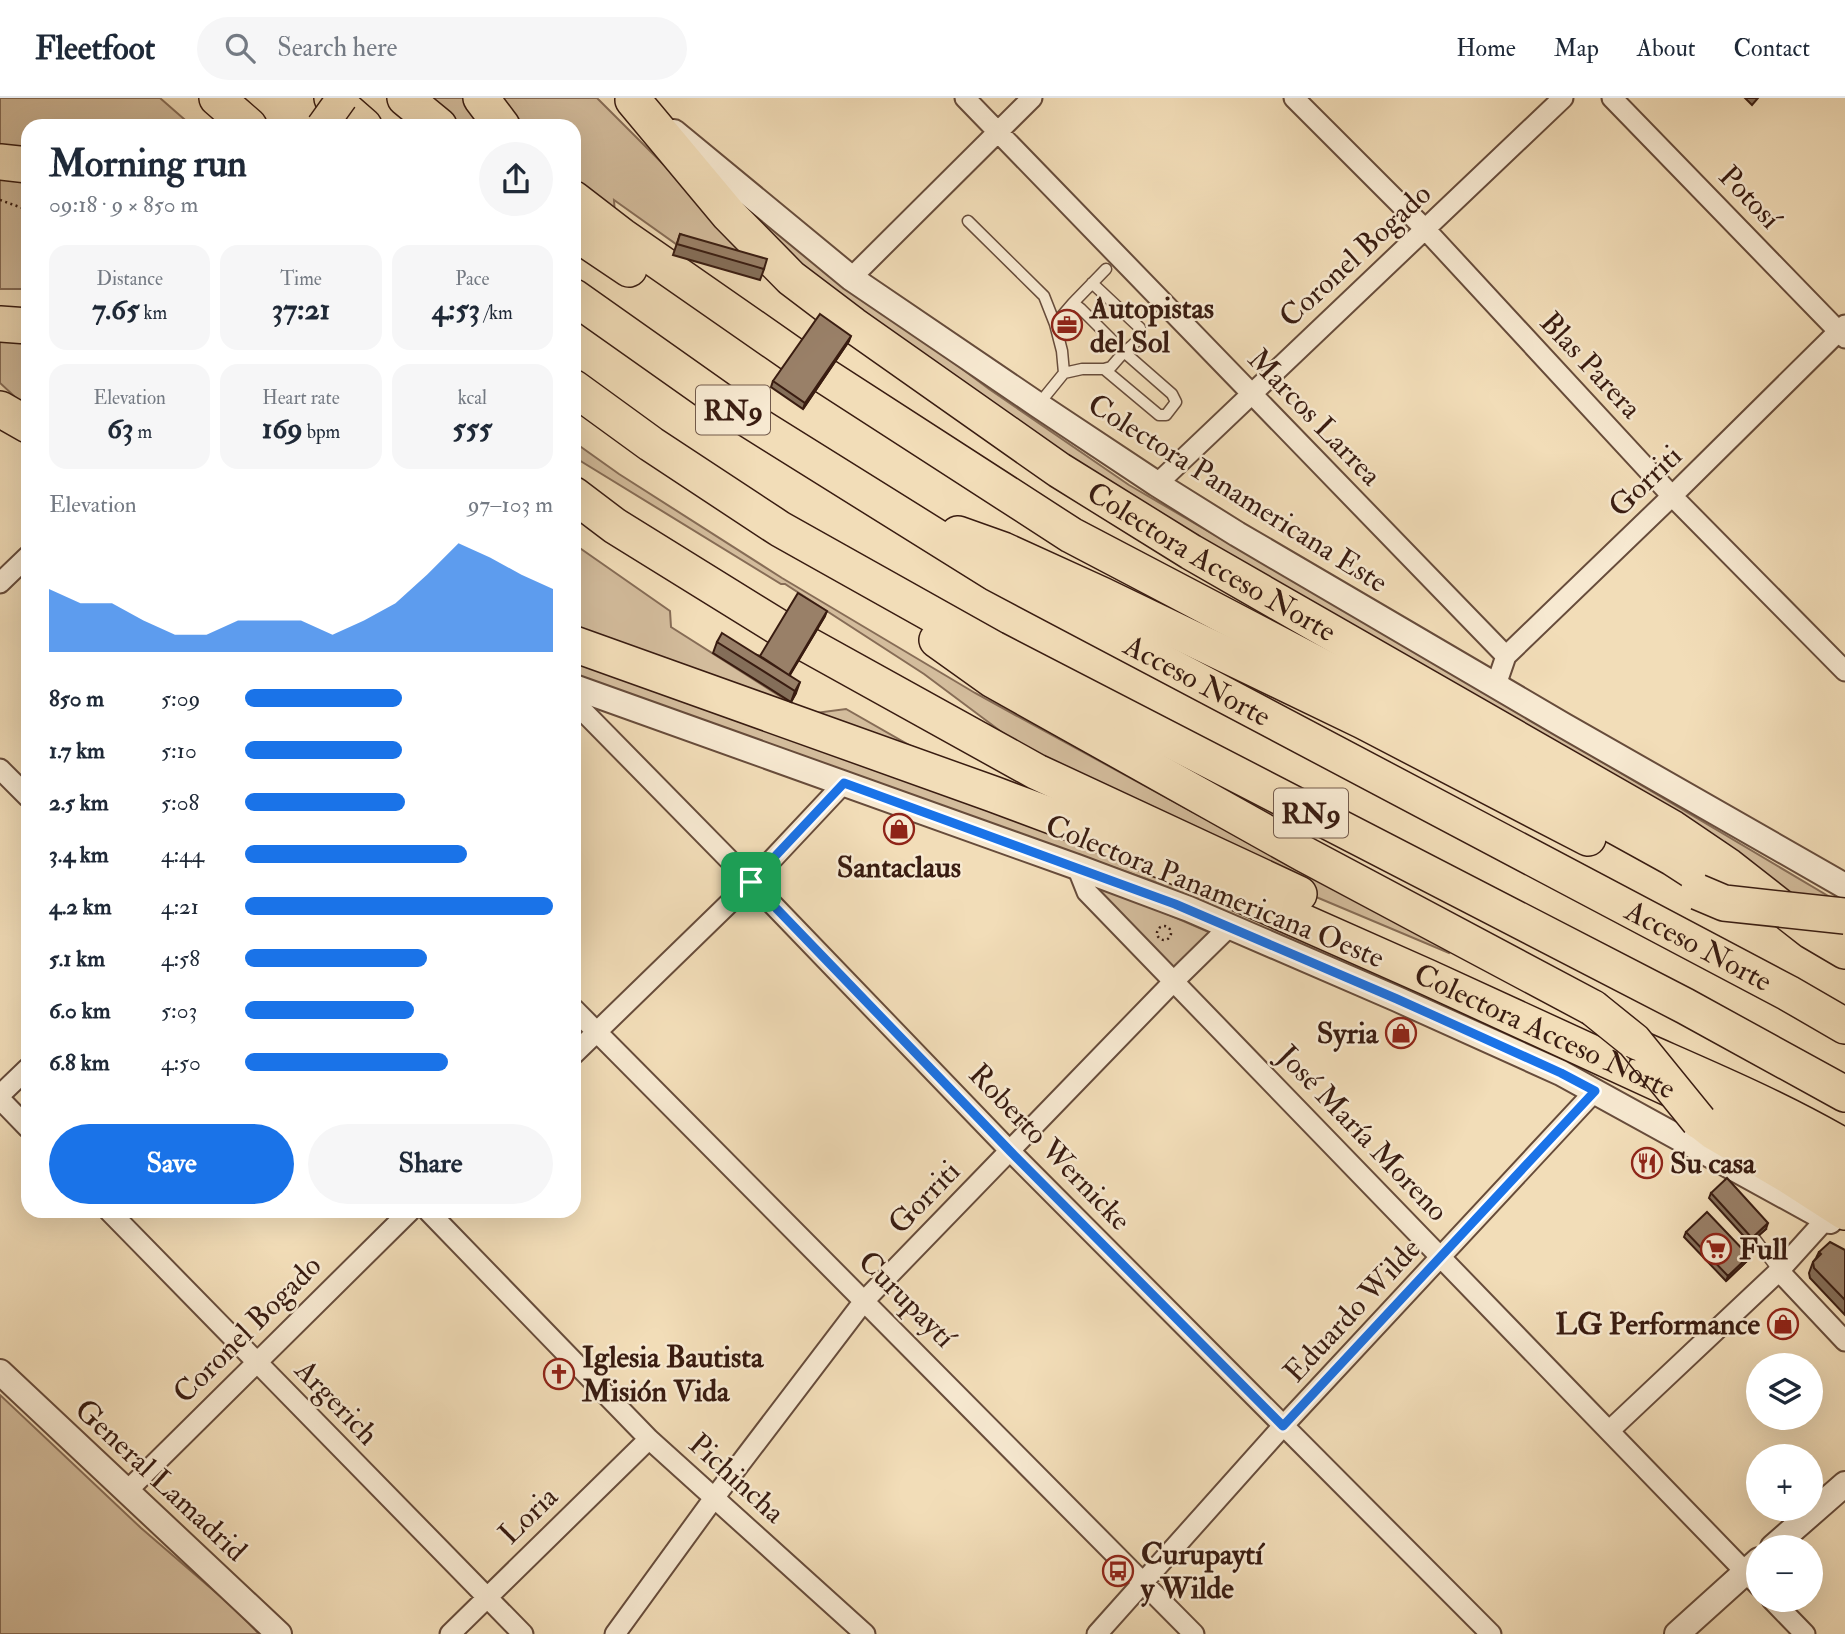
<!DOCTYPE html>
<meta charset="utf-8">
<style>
body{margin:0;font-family:"IM FELL Double Pica",serif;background:#f6f6f7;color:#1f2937;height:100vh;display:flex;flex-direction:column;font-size:26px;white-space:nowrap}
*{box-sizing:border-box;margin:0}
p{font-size:23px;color:#747a83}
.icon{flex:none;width:38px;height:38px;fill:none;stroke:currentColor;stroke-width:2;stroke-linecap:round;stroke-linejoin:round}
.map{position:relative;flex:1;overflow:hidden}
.details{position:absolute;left:21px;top:21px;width:560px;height:1099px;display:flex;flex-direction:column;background:#fff;border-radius:21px;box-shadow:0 7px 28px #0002}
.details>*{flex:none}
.tools{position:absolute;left:1746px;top:1255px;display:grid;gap:14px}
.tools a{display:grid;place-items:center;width:77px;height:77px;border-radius:50%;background:#fff;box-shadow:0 7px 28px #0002;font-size:35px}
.pin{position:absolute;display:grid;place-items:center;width:60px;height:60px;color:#fff;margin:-30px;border-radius:14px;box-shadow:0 4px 10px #0006}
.round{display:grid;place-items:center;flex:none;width:74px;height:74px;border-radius:37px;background:#f6f6f7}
.overview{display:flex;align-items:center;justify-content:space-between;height:119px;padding:0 28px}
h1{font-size:38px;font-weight:700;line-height:52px}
.metrics{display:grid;grid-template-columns:repeat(3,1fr);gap:10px;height:119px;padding:7px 28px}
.metrics div{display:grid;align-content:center;border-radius:18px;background:#f6f6f7;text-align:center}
.metrics b{font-size:30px;font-weight:700}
.metrics small{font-size:19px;font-weight:400}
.metrics p{font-size:19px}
.chart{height:196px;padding:14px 28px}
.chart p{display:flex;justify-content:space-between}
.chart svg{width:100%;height:126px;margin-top:7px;fill:#1a73e8;opacity:.7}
.action{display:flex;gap:14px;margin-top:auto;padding:14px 28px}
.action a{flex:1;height:80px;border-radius:42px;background:#1a73e8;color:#fff;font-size:28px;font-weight:700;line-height:80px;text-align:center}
.action a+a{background:#f6f6f7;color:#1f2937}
ul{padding:0 28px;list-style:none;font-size:23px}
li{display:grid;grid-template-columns:112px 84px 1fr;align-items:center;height:52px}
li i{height:18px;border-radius:9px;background:#1a73e8}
header{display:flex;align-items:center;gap:42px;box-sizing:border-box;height:98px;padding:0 35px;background:#fff;border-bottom:2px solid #e0e1e3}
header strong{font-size:33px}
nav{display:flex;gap:38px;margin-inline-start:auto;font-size:24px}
.search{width:490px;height:63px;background:#f6f6f7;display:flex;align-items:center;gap:18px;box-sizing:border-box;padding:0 24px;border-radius:38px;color:#747a83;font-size:26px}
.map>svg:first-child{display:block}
.green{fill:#d3bc9c;stroke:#866c56;stroke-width:2}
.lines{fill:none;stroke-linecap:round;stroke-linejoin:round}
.service-casing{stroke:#674c3b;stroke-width:13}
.minor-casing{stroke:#674c3b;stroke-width:23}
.tertiary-casing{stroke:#674c3b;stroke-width:28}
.motorway-casing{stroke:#391c11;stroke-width:38}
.path{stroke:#391c11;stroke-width:2.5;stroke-dasharray:2 3.5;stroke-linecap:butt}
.service{stroke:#f7e9d1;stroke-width:10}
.minor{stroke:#f7e9d1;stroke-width:19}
.tertiary{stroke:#f7e9d1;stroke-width:24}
.motorway{stroke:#f2ddb8;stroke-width:35}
.primary-bridge-casing{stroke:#391c11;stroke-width:33;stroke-linecap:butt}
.motorway-bridge-casing{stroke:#391c11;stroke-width:38;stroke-linecap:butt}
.primary-bridge{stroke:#f2ddb8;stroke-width:30}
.motorway-bridge{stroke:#f2ddb8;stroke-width:35}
.wall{fill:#846e59;stroke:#391c11;stroke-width:2}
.shaded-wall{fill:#6b5a49;stroke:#391c11;stroke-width:2}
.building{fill:#998068;stroke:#391c11;stroke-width:2}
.route-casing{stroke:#fff;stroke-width:14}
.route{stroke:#1a73e8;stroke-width:9}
.labels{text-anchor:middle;stroke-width:5;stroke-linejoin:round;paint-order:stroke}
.shield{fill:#f7e9d1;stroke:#725a4b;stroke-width:2}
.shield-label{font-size:28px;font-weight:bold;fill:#391c11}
.street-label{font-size:30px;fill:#391c11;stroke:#f7e9d1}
.poi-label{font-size:30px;font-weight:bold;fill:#391c11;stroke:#f7e9d1;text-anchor:start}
</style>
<header>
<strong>Fleetfoot</strong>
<div class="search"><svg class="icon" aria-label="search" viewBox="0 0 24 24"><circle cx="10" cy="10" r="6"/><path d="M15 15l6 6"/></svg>Search here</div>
<nav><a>Home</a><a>Map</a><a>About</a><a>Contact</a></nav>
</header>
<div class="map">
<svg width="1845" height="1536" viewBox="0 0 1845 1536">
<rect width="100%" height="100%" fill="#f2ddb8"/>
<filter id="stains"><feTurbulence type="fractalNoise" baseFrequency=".00286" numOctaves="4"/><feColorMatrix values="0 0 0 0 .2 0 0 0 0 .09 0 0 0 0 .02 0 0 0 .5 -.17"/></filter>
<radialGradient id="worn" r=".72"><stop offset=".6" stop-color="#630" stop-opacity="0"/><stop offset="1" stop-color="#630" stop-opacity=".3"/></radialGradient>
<path class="green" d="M0,0H160L192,28H28V60L0,57Z
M415,0H468L487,28H448Z
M492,0H597L703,106L763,172L676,146L614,102L615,117L574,93V28H515Z
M0,81L28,83V191H0Z
M740,105L989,291L1129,387L1486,595L1840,805L1845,844L1096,381L817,190Z
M0,237L28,239V311L0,285Z
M574,344L619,376L782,480L975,595L1191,713L1452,850L1449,855L1290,788L1015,644L924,576L785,486H781L574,359Z
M574,446L670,513L671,529L808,616L846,611L911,648L951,664L878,642L808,616L574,534Z
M574,564L1050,735L1163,779L1477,916L1476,921L1557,960L1382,882L1155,784L574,577Z
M1105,789L1211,835L1172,871L1100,793V790Z
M0,1297L141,1430L235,1511L259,1536H0Z"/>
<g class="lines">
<g class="service-casing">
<path id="service" d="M968,123L1044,198L1055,226L1062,253L1064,275
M1073,205L1106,171
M1055,226L1073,205L1081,211L1124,254L1111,269L1104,271
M1038,307L1064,275L1082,271H1104L1159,317H1166L1176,304L1172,296L1124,254C1133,247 1141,242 1140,230L1092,185
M1755,1141L1779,1173"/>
</g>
<g class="minor-casing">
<path id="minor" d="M965,0L1506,558
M1294,0L1426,132L1672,398L1845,573
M1612,0L1845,240
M851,180L1032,0
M1157,386L1563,0
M0,485L28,458
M1496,587L1506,558L1672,398L1845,227
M574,597L583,613L751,784L1010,1053L1491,1536
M0,671L28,699
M1077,769L1087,794L1759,1488
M574,911L1194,1536
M574,956L751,784L844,685
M0,997L28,970
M0,1001L28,1030
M109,1113L523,1536
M428,1113L649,1341L865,1536
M1779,1173L1845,1243
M1609,1333L1779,1173L1826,1121
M127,1393L410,1113
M1772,1502L1805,1536
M450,1536L649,1341
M615,1536L714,1400L864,1203L1175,882L1229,829
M1097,1536L1283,1328L1595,993"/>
</g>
<g class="tertiary-casing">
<path id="tertiary" d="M674,34L851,180L1038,307L1157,386L1237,436L1563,627L1845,788
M574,589L1077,769L1189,811L1397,901L1561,975L1830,1123
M0,1274L279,1536
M1773,1449L1845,1386
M1677,1536L1759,1462"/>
</g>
<g class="motorway-casing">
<g id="motorway">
<path d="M217,0L249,28"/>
<path d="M332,0L364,28"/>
<path d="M405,0L439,28"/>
<path d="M481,0L502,28"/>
<path id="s1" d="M633,2L729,117L791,180L853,227L1059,372L1191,454L1672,730L1728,768L1811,833L1845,853"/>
<path d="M0,64L28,67"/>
<path d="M574,101L622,138L793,257"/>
<path d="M574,134L629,171"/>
<path id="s2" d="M574,199L741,317L994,475L1788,895L1845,928"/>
<path d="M0,226L28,228"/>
<path d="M825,278L1071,437L1425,623L1673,760L1710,784"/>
<path d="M574,290L651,346L780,431L994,551L1685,908L1845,996"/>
<path d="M0,311L28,327"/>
<path d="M574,397L615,428L778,529"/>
<path d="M958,436L1003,452L1104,498L1363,623L1588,740"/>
<path d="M937,542L993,582L1304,756L1593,910"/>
<path id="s3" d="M574,546L993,696L1092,733L1224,789L1427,879L1773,1038L1845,1077"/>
<path d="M808,547L1037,674L1299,796"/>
<path d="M1643,952C1711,982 1780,1011 1845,1049"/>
<path d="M1705,1027L1714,1034L1789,1078L1845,1114"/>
</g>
</g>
<path class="path" d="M0,102L28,112
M1157 835a7 7 0 1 1 14 0a7 7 0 1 1-14 0Z"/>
<use href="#service" class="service"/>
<use href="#minor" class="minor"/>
<use href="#tertiary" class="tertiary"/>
<use href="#motorway" class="motorway"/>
<g class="primary-bridge-casing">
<path id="primary-bridge" d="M322,28L342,0"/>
</g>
<g class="motorway-bridge-casing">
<path id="motorway-bridge" d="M1698,794L1724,805L1845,818
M1593,910L1634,943L1699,1023"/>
</g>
<use href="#primary-bridge" class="primary-bridge"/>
<use href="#motorway-bridge" class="motorway-bridge"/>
</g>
<path class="wall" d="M1745,0H1758L1752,7Z
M680,136L764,171L760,182L673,157Z
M849,243L803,311L771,289L773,283Z
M825,518L790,577L796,595L791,604L713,555L717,544L760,558Z
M1711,1095L1766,1131L1750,1145L1709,1100Z
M1686,1134L1747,1163L1726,1183L1684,1139Z
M1845,1152V1217L1810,1180L1809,1175L1813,1164L1816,1160L1819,1154Z"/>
<path class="shaded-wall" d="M851,238L849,243L803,311L805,305Z
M827,513L825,518L784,586L786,581Z
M800,584L796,595L791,604L795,593Z
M1768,1125L1766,1131L1750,1145L1752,1140Z
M1749,1158L1747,1163L1726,1183L1728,1178Z"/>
<path class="building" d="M680,136L767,161L764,171L677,146Z
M820,216L851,238L805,305L773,283Z
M798,495L827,513L789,577L760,558Z
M722,535L800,584L795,593L717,544Z
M1727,1080L1768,1125L1752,1140L1711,1095Z
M1707,1114L1749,1158L1728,1178L1686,1134Z
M1830,1144L1845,1152V1202L1814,1170L1813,1164L1821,1156L1819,1154Z"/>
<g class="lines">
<g class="route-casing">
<path id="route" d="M844,685L1175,806L1397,901L1561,975L1595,993L1283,1328L1010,1053L751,784Z"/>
</g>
<use href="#route" class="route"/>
</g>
<defs>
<g id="office-ring" transform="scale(1.575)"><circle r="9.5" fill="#f7e9d1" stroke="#8f2418" stroke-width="1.5"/><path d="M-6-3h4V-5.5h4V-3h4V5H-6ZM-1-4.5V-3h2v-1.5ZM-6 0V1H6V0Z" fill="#8f2418"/></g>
<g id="shop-ring" transform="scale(1.575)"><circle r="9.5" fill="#f7e9d1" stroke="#8f2418" stroke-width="1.5"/><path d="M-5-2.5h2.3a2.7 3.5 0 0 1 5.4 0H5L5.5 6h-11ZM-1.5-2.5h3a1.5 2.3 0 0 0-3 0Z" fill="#8f2418"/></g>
<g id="restaurant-ring" transform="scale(1.575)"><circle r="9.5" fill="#f7e9d1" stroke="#8f2418" stroke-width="1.5"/><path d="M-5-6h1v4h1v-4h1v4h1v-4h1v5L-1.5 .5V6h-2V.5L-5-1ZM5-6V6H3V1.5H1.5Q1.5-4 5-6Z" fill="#8f2418"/></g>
<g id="supermarket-ring" transform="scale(1.575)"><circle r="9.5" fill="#f7e9d1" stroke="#8f2418" stroke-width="1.5"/><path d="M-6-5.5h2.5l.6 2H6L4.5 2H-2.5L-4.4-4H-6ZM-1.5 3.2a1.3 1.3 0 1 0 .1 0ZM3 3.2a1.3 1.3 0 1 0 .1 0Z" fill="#8f2418"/></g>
<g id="church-ring" transform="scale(1.575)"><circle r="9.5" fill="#f7e9d1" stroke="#8f2418" stroke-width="1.5"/><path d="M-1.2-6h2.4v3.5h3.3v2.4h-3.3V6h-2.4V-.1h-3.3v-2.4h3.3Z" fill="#8f2418"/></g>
<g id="bus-ring" transform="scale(1.575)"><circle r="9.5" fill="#f7e9d1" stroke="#8f2418" stroke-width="1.5"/><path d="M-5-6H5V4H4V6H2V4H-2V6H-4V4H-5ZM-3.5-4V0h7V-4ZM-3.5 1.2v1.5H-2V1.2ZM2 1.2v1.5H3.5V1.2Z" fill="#8f2418"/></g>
</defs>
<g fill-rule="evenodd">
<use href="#office-ring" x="1067" y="227"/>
<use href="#shop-ring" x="899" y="731"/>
<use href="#shop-ring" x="1401" y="935"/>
<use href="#restaurant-ring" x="1647" y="1065"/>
<use href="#supermarket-ring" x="1716" y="1151"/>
<use href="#shop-ring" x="1783" y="1226"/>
<use href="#church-ring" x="559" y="1276"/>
<use href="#bus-ring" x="1118" y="1473"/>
</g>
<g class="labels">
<g class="shield">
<rect x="696" y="287.5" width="74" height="49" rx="5"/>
<rect x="1274" y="690.5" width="74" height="49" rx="5"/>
</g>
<g class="shield-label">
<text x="733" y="322">RN9</text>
<text x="1311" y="725">RN9</text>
</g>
<g class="street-label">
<text transform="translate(1750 99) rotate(46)" y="10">Potosí</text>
<text transform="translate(1355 157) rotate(-43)" y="10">Coronel Bogado</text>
<text transform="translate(1591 267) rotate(47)" y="10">Blas Parera</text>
<text transform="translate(1315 319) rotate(46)" y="10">Marcos Larrea</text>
<text transform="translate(1645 383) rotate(-44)" y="10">Gorriti</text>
<text transform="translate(1238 395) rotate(32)" y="10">Colectora Panamericana Este</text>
<text dy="10" stroke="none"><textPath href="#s1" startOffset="746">Colectora Acceso Norte</textPath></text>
<text dy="10" stroke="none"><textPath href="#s2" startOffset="733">Acceso Norte</textPath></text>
<text transform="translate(1215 793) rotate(22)" y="10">Colectora Panamericana Oeste</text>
<text dy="10" stroke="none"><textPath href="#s2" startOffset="1300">Acceso Norte</textPath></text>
<text dy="10" stroke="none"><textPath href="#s3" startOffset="1046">Colectora Acceso Norte</textPath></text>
<text transform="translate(1363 1035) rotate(46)" y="10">José María Moreno</text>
<text transform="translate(1050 1049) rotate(46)" y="10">Roberto Wernicke</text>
<text transform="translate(924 1099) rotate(-46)" y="10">Gorriti</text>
<text transform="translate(907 1201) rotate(45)" y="10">Curupaytí</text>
<text transform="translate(1352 1212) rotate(-47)" y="10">Eduardo Wilde</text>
<text transform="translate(247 1231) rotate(-45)" y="10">Coronel Bogado</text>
<text transform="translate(337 1304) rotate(46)" y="10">Argerich</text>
<text transform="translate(737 1380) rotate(42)" y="10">Pichincha</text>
<text transform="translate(161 1382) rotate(43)" y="10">General Lamadrid</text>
<text transform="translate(528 1417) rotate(-44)" y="10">Loria</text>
</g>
<g class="poi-label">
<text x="1090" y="220">Autopistas<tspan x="1090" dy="34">del Sol</tspan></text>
<text x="899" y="779" text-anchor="middle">Santaclaus</text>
<text x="1378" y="945" text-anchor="end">Syria</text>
<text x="1670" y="1075">Su casa</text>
<text x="1739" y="1161">Full</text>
<text x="1760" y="1236" text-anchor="end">LG Performance</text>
<text x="582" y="1269">Iglesia Bautista<tspan x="582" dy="34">Misión Vida</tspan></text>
<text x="1141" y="1466">Curupaytí<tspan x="1141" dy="34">y Wilde</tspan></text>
</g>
</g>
<rect width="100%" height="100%" filter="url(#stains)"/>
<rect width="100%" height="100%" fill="url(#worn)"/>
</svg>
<div class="tools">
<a><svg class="icon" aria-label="layers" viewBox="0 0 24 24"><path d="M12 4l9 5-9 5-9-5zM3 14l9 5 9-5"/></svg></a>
<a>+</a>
<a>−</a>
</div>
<div class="pin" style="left:751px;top:784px;background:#1e9e55"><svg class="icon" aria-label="arrive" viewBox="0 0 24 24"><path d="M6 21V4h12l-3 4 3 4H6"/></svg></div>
<section class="details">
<div class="overview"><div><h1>Morning run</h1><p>09:18 · 9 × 850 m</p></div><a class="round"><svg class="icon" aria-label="share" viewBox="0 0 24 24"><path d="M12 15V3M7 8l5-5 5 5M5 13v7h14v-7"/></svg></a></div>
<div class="metrics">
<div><p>Distance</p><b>7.65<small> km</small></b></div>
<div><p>Time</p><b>37:21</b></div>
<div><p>Pace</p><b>4:53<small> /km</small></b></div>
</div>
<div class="metrics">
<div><p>Elevation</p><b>63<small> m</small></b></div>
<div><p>Heart rate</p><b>169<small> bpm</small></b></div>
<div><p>kcal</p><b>555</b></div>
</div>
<div class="chart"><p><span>Elevation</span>97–103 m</p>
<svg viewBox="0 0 160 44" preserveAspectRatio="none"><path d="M0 44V22L10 27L20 27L30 33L40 38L50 38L60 33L70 33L80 33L90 38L100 33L110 27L120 17L130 6L140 11L150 17L160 22V44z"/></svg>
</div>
<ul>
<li><b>850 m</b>5:09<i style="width:51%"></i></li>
<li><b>1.7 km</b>5:10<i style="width:51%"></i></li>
<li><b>2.5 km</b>5:08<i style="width:52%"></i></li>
<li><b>3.4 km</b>4:44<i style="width:72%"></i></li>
<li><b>4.2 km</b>4:21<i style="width:100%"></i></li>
<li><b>5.1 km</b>4:58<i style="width:59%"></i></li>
<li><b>6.0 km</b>5:03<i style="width:55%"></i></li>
<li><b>6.8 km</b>4:50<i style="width:66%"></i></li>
</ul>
<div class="action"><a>Save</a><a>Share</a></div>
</section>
</div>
